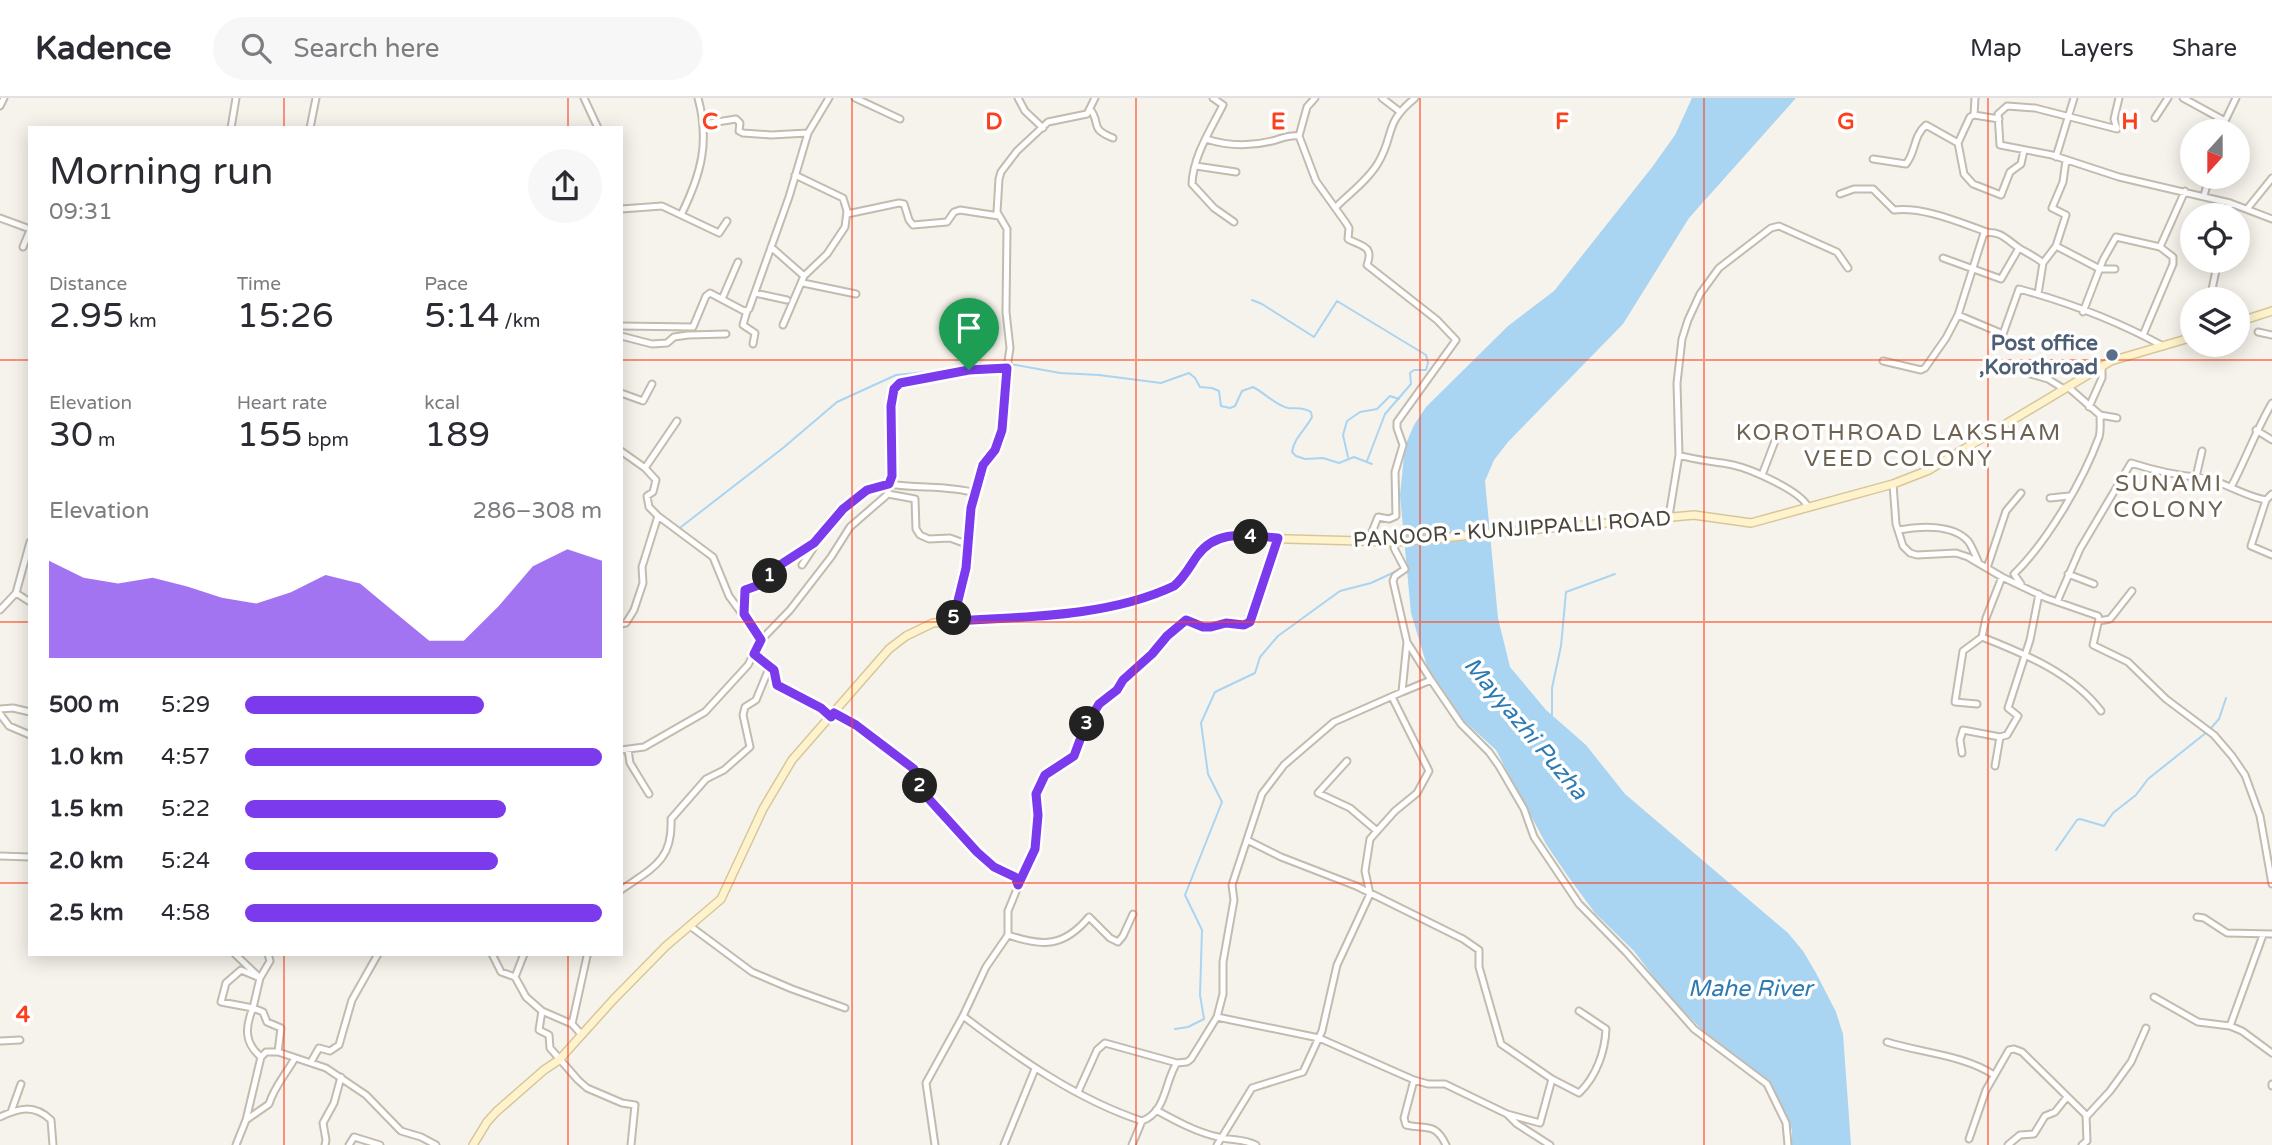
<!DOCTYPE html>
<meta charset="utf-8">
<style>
body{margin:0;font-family:"Varela Round",sans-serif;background:#f7f7f7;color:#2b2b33;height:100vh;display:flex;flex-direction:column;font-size:26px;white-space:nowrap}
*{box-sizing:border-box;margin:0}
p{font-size:23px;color:#7c7c81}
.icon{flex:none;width:38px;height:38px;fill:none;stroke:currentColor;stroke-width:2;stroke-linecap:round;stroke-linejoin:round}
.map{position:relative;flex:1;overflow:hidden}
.panel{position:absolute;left:28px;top:28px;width:595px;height:830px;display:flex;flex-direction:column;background:#fff;border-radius:0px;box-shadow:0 4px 18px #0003}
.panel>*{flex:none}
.needle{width:46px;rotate:201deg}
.tools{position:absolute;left:2180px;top:21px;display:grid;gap:14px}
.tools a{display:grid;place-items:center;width:70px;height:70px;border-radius:50%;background:#fff;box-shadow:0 4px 18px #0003;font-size:35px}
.pin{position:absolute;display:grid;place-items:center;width:60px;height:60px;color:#fff;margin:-72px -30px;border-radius:50% 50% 50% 0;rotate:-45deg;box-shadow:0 0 7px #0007}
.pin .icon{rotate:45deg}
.km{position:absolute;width:35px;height:35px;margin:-18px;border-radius:50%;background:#222;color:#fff;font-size:19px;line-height:35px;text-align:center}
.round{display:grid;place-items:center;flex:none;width:74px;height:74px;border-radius:37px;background:#f7f7f7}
.summary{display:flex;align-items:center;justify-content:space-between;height:119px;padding:0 21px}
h1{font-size:38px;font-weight:600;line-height:52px}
.figures{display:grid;grid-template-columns:repeat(3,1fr);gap:10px;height:119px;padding:7px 21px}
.figures div{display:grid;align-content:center}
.figures b{font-size:35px;font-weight:600}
.figures small{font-size:19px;font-weight:400}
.figures p{font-size:19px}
.chart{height:196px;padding:14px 21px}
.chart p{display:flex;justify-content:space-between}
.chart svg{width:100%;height:126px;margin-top:7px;fill:#7c3aed;opacity:.7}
ul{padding:0 21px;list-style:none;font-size:23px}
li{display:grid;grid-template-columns:112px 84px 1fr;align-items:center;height:52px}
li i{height:18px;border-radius:9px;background:#7c3aed}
header{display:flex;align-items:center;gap:42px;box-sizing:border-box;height:98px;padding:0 35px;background:#fff;border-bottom:2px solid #e1e1e2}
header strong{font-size:33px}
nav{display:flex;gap:38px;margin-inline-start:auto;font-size:24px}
.search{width:490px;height:63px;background:#f7f7f7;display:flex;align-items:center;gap:18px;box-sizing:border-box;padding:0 24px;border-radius:38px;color:#7c7c81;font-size:26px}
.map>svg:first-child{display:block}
.water{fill:#a9d4f2}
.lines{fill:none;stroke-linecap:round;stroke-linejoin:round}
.stream{stroke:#a9d4f2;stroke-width:2}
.street-casing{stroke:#c2bbae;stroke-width:9}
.secondary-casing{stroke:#d6c79b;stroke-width:10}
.street{stroke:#fff;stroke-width:5}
.secondary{stroke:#fff3cd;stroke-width:7}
.route-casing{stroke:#fff;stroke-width:14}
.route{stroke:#7c3aed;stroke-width:9}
.grid{fill:none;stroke:#fc3f1d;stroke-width:2;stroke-opacity:0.55}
.service-dot{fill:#5c6f8a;stroke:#fff;stroke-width:2.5}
.labels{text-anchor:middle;stroke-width:7;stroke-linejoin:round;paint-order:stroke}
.service-label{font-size:21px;font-weight:bold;fill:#4e5e75;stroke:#fff;text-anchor:end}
.street-label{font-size:21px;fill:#4b4439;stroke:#fff}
.neighbourhood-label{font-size:23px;letter-spacing:2px;fill:#6e6250;stroke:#fff}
.water-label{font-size:23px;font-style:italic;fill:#2e7ab2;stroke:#fff}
.grid-label{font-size:23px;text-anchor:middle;font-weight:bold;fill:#fc3f1d;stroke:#fff;stroke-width:7;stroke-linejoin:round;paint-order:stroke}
</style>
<header>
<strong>Kadence</strong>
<div class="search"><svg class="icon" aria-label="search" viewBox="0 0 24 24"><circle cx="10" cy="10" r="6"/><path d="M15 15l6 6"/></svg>Search here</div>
<nav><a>Map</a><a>Layers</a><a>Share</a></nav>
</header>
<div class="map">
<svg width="2272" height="1047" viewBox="0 0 2272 1047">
<rect width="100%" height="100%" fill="#f6f3ec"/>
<path class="water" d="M1692,0H1796L1689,120L1623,226L1508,344L1494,362L1485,383L1498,520L1510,569L1546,612L1586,647L1625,696L1788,835L1803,853L1816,875L1836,914L1843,936L1851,1047H1792V1032L1768,982L1710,940L1665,894L1634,853L1595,815L1567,777L1546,746L1496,652L1462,621L1427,568L1411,515L1400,397L1405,348L1414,327L1426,309L1508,228L1554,193L1653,68L1675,37Z"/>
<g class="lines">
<path class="stream" d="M1252,202L1262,206L1314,239L1337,203L1426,257L1428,265L1426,272H1414L1410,275L1411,286L1385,316L1367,363
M1010,266L1060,275L1099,277L1161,285L1189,275L1195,280L1200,289L1212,290L1219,293L1221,308L1230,310L1235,308L1242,293L1253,289C1265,295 1275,307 1288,310C1297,311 1303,309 1311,314L1312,319C1306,331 1294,340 1292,354L1296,358L1305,361L1323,360L1339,365L1354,359L1372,366
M978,269L1004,267
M1348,359L1343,337L1347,323L1360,314L1377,311L1390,298L1399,301
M681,429L783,350L837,304L896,277L966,270
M1552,617V590L1561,548L1566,494L1615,476
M2211,630L2219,621L2226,600
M2056,752L2077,722L2080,721L2104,728L2113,715L2136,697L2148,681L2207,634
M1175,931L1188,929L1204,921L1200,897L1202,832L1185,797L1222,704L1208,676L1201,625L1215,594L1255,575L1260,559L1278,538L1340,493L1371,485L1399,472"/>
<g class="street-casing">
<path id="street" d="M584,0L598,30
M855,0L900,21
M1018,0L1025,13L1043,30
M1213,0L1223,7C1211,31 1193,58 1192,86L1214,110L1234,124
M1382,0L1399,13
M1975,0L1974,17L1970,19L1958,45L1964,76L1973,86L2001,97L2010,74L2021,66L2024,52
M2119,0L2114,21L2117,31L2035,10L2007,8L1998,16L2000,47L2052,57L2119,79L2230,105L2272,121
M2183,0L2225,23L2222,33
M0,8L4,0
M1090,11C1102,26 1088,30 1113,40
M1974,17L1999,21
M2155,20L2168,0
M2225,23L2236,0
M704,26L736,21L740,25L739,33L743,35L771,37L808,35
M231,30L236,0
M310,30L316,0
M1299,38L1307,9L1315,0
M1206,41C1228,48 1248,49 1272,43C1281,41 1289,36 1299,38L1316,83L1346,125L1349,130L1348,141C1363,149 1374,148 1367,167L1437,222L1456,242L1397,324V330L1403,347L1395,374L1396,418L1389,421L1378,419L1368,444
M2056,59L2074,0
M1873,61L1906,66C1916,54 1913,38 1926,27L1958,45
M1196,68L1236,74
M1840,96L1854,91H1873L1894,112C1925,109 1958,124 1987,134
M2204,98L2209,79
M1336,109C1350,95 1368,82 1378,65C1395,37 1383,26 1415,0
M621,111L662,108L719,135L727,123
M2247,111L2272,80
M682,115C701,76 710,44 698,0
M847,116L899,105L904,106L909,122L913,127L947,124L954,114L960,112L999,118
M2227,117L2230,105
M0,120L30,131
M2056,148L2066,117L2052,110L2063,84L2066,62
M23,149L30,132
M771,149L804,178
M2160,149L2185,93
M1943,160L2001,181L2019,150
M2218,163L2211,196L2223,201
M2043,165L2056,148L2100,171H2115
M803,185L856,196
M755,195L787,202
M722,201L738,164
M747,213L743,227L755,235L753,246
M2083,214L2103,162L2116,139L2160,149L2173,159V166L2143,237
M1958,217L2003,236L2019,191C2067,204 2119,224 2163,248
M783,227L804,178L827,156L845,129L847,113L843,100L795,77
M621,228L693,229L706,198L710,195L744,213L749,211L789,99L808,35L829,0
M2258,234L2272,237
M621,238L652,246L667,245L674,239L688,237L726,236
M1883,263L1921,272L1925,270L1946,240L1958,217L1984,135C2000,132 2007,142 2019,150C2027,155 2036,159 2043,165L2038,196
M1007,270L1010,250L1006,214L1007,131L997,114L999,81L1001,74L1017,53L1048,24L1087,16L1095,0
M2010,270L2048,281L2064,291
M2068,289L2100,317L2117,320
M621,295L643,303L652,286
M2089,309L2102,280V268
M2256,332L2272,342
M621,353L645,370L656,382L653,394L647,398L649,409L658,418L713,459L729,498L761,542
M1679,357C1697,363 1715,363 1733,367C1751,371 1801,393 1808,409
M645,370L677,323
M1762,377L1775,343
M2196,379L2202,353
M889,386C918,391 947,387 975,395
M1893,386L1896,426L1903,448L1910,455L1917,457L1956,455L1968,459L2002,479L2046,500L2098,518L2099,521L2093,547L2128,564L2166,601L2214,637L2232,658L2245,677L2260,718L2272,786
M2231,389C2246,361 2256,332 2272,305
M888,393V396L915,401L916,431L920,437L929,441L950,440L969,447
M2050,400L2069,398
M2266,402L2251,448L2272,457
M1669,418L1679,357L1677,285L1682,241L1688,222L1700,196L1719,170L1771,130L1779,128L1837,154L1848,170
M1899,432C1919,428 1953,426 1968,443C1972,448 1975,457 1978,463
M802,467L814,449V446
M1987,470L2006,413L2021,395
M2068,476L2094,486
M2002,479L1986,520L1982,539C2025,556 2072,575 2101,613
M2021,486L2014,476C2047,444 2083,383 2099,339C2101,333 2100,324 2100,317
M16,495L30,504
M2057,504L2080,451L2131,365C2153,372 2174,377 2196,379C2221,381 2242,398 2266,402L2272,396
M0,512L16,495L30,444
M744,516L747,489C771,484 765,478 782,466C792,459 804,453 814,445C840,423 850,391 889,386L892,378L891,308L894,291L900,285L969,272L1007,270L1002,332L995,352L983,367L971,410L966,470L953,523
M2099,523L2110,521L2132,493
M621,526L626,525L634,512L643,485L642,469L658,418
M1407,544L1431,582
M754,556L773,572L777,587L821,610L831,619
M1402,594L1431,582L1461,626L1489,654L1499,668L1524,711L1534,739L1579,806L1626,854L1694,931L1767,986L1786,1025L1788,1047
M1977,606L1955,604L1963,553L1982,539
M0,611L13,610L30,614
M834,615L856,627L914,671L921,690L928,700L985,761C995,769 1010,773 1017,782V791L1008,813V837L986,869L963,918C1018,960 1076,1001 1142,1023L1132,1047
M0,616L9,628L30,637
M621,652L644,649L705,614L748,567L761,542L790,512L831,459L850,429L888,396
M628,652L630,665L649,696
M1962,655L1960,642L1963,632L2000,639
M1347,663L1318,695L1350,710L1377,733
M1995,668L2000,639L2007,637L2018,618L2008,610L2030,542L2039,496
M1247,742L1281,759L1356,788L1463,841L1479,852V869L1501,946L1552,981L1540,1025L1507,1016
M0,758L30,759
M1018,787L1035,751L1038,717L1036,696L1045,677L1074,658L1084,630L1099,606L1117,592L1123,582L1151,556L1167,538L1186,522L1203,529H1211L1226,525L1244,527L1249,524L1278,440
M621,792C652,770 673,763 671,721L706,681L724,672L750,649L743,617L745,609L756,602L770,568
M2197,819L2204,820L2227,835L2272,836
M690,828L752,874L792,891L845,910
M1008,837C1043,849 1064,849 1089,819L1110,840L1118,844L1123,838L1133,816
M235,856L260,880L253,910L263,914L267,924L281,930L278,954L326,970L366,997L401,1033L421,1039L436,1047
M492,856L501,874L515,879
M524,856L515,879L526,899L542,913L539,932L549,937L550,950L578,982L587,990L622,1005L635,1007L631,1047
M2154,899L2198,924L2230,928L2242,933L2272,955
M542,913L572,926L582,937
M1217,919L1319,940L1414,982L1428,986H1445L1507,1016L1517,1026L1550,1047
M572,926L587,858
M2230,928L2263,837
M0,943L20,942
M1887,944C1922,955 1964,957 1994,977
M261,959L266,954H278
M311,964L319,950L330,953L339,947L352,902L378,856
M1552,981L1579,995C1596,979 1605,954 1606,931L1579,913
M1414,982L1404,1020L1406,1027C1427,1032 1435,1024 1446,1047
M2272,986V988
M1078,994L1097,952L1105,945L1177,965
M1156,1012C1176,1023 1196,1034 1218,1039C1232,1043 1241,1040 1256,1047
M11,1014L21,986
M0,1019C19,1010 34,1006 51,1022L53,1047
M2086,1019L2110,993L2131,964L2146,930
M246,1022L269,1006C274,989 286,976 295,960
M1142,1023C1167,1014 1165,981 1177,965L1187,964L1191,961L1217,919L1223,896V864L1234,802L1232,787L1262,696L1284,667L1334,624L1402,594L1407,544L1393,483L1395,478L1405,471L1394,450L1396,444
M1969,1041L1986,992L2009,952L2014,951L2022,954L2086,1017L2087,1043L2082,1047
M236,1047L246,1022L261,959C244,945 245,929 253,910L221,904L226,885L241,872L260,880L270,863L268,856
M325,1047L326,1042L323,1025L334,1005L341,979
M349,1047L354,1039L380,1047
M935,1047L926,985L963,918
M1004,1047L1035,971
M1217,1047L1252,990L1303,974L1322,933L1337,867L1370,796L1365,773L1370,741L1395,713L1417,695L1429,673L1392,599
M2008,1047L2020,1037L2034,1036L2045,1018L2055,1014L2067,999"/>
</g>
<g class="secondary-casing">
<path id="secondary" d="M2238,224L2272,213
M473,1047L487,1024L496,1014L544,972L559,962L613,902L666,848L721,801L763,711L792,662L889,551L906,538L933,525L1032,519L1108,509L1165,492L1181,483L1207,446L1221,439L1396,444L1694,417L1751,425L1893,386L1929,372L2111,263L2193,239"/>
</g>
<use href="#street" class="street"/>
<use href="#secondary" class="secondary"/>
</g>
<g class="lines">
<g class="route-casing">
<path id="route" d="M1007,270L1002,332L995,352L983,367L971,410L966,470L953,523C1023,519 1109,519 1174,488C1184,480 1190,468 1197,458C1217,430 1248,438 1278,440L1250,524L1244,527L1226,525L1211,529H1203L1186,522L1167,538L1152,556L1123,582L1117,592L1099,606L1084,631L1074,658L1045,677L1036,696L1038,717L1035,751L1018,787L1015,779L994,769L977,754L928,700L921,690L914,671L856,627L834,615L831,619L821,610L777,587L774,572L754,556L761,542L744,516L745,492L765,485L780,467L814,445L843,411L867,392L889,386L892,378L891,308L894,291L900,285L969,272Z"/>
</g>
<use href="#route" class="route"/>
</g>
<path class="grid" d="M284,0V30M568,0V30M852,0V1047M1136,0V1047M1420,0V1047M1704,0V1047M1988,0V1047M0,262H30M621,262H2272M0,524H30M621,524H2272M0,785H30M621,785H2272M284,856V1047M568,856V1047"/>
<circle class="service-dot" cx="2112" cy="257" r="7"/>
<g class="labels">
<g class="service-label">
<text x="2098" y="252">Post office<tspan x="2098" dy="24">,Korothroad</tspan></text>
</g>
<g class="street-label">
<text transform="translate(1512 431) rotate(-4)" y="7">PANOOR - KUNJIPPALLI ROAD</text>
</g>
<g class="neighbourhood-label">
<text x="1899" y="342">KOROTHROAD LAKSHAM<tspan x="1899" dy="26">VEED COLONY</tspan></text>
<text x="2169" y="393">SUNAMI<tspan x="2169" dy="26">COLONY</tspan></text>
</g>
<g class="water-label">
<text transform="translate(1526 630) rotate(50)" y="8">Mayyazhi Puzha</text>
<text x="1750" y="898">Mahe River</text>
</g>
</g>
<g class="grid-label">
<text x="710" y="31">C</text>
<text x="994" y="31">D</text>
<text x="1278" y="31">E</text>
<text x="1562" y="31">F</text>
<text x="1846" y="31">G</text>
<text x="2130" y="31">H</text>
<text x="23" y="924">4</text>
</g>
</svg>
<div class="tools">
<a><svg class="needle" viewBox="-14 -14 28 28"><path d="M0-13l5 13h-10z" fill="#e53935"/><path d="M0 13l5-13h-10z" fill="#7c7c81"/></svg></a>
<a><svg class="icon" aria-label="locate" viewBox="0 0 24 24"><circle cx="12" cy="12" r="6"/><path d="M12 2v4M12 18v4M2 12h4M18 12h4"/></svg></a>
<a><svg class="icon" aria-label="layers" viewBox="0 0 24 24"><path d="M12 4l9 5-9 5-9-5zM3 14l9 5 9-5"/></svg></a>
</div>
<div class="pin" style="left:969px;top:272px;background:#1e9e55"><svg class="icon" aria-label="arrive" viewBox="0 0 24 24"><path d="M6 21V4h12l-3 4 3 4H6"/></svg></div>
<b class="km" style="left:770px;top:478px">1</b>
<b class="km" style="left:920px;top:688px">2</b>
<b class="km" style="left:1087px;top:626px">3</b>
<b class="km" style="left:1251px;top:439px">4</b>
<b class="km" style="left:954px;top:520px">5</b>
<section class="panel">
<div class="summary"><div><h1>Morning run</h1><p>09:31</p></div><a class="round"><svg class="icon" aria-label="share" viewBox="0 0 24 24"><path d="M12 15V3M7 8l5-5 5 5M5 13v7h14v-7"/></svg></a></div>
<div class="figures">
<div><p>Distance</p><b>2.95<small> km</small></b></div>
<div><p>Time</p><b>15:26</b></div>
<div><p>Pace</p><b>5:14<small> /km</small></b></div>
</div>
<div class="figures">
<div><p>Elevation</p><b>30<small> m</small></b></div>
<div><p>Heart rate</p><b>155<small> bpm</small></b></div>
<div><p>kcal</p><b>189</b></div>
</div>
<div class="chart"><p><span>Elevation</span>286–308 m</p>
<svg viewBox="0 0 160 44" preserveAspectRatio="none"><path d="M0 44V10L10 16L20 18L30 16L40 19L50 23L60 25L70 21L80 15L90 18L100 28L110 38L120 38L130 26L140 12L150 6L160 10V44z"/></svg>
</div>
<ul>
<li><b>500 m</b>5:29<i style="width:67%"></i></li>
<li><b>1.0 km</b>4:57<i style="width:100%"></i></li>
<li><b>1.5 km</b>5:22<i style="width:73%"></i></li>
<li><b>2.0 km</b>5:24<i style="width:71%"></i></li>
<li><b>2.5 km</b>4:58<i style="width:100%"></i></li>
</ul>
</section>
</div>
